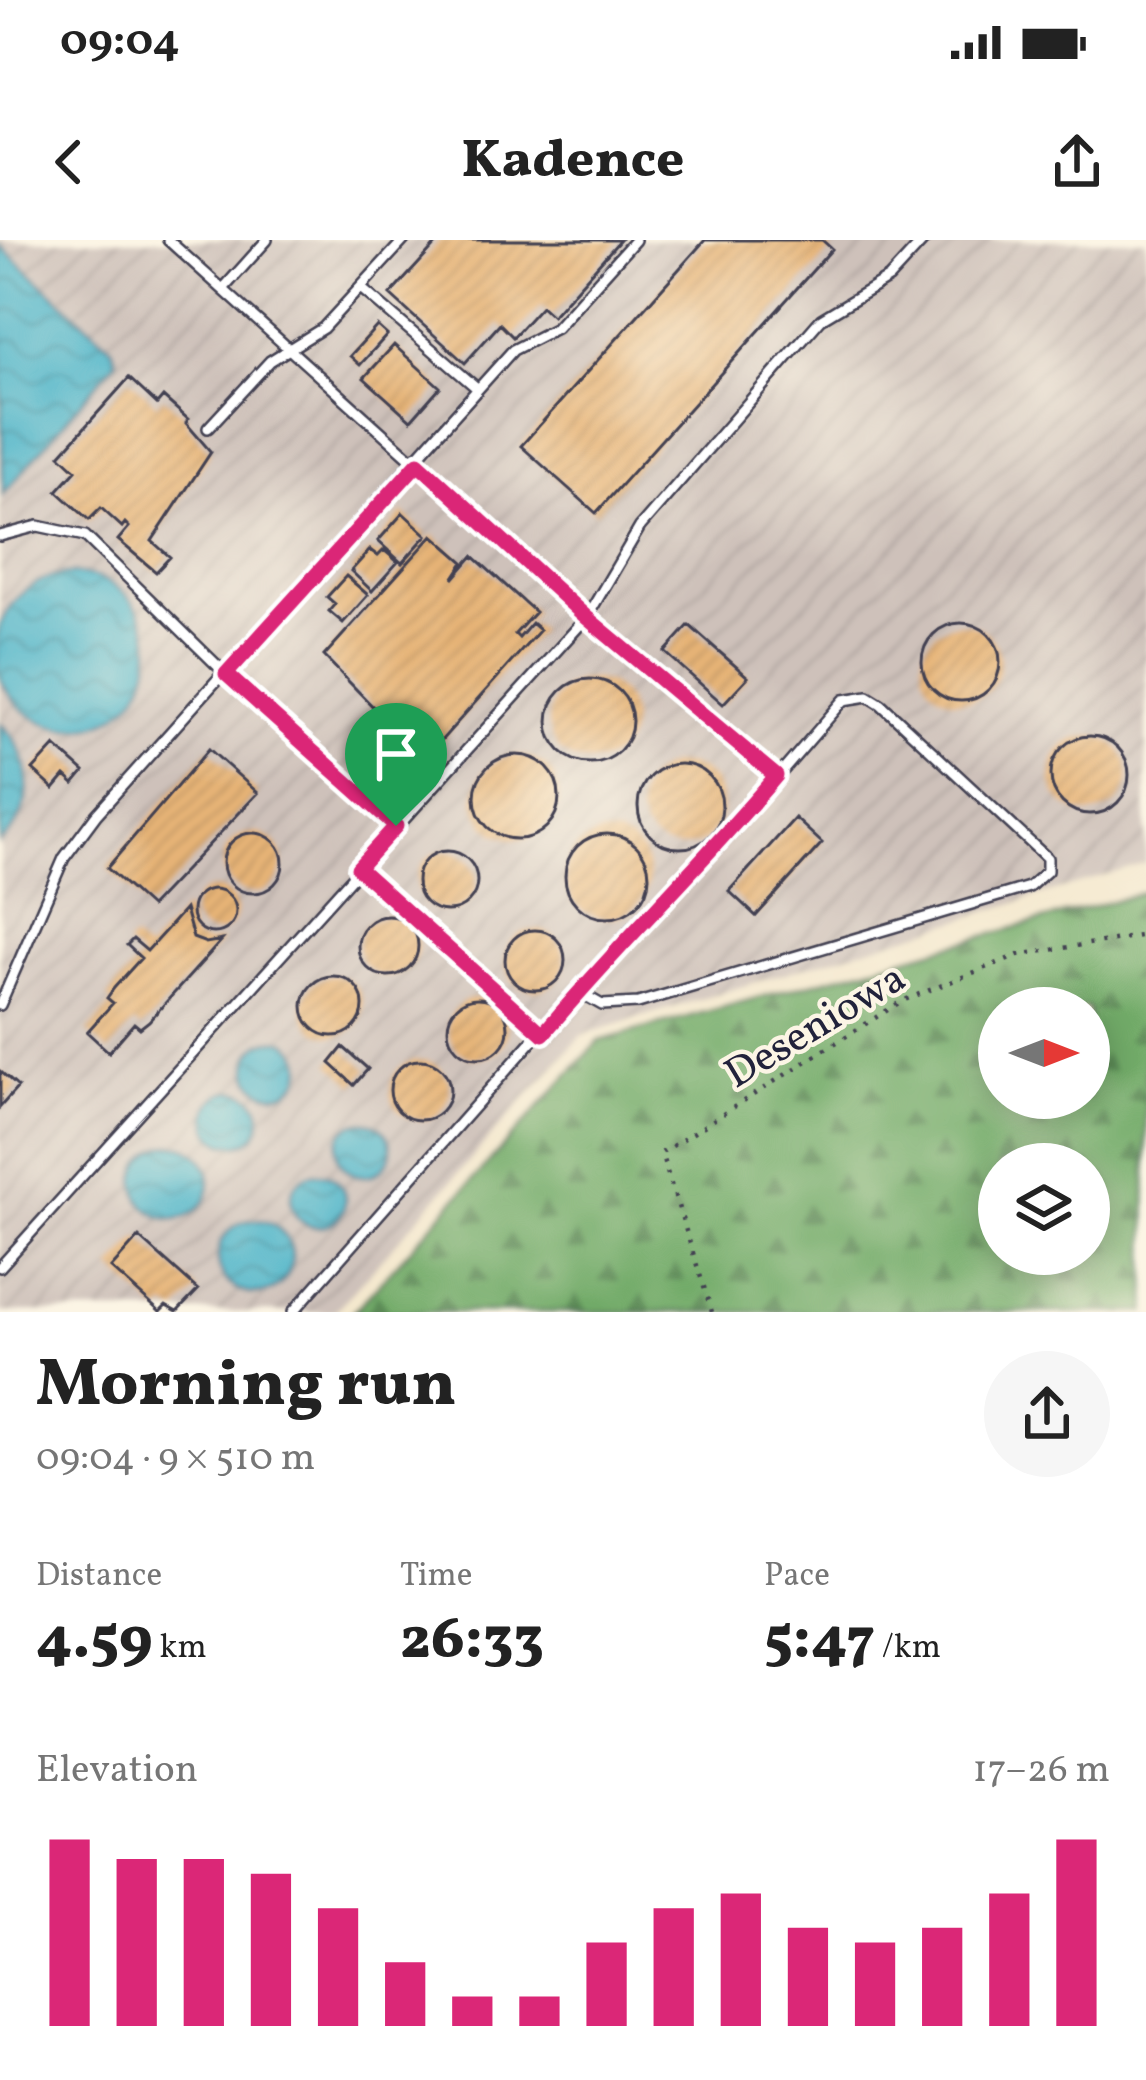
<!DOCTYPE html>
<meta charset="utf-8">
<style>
body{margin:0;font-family:Vollkorn,serif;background:#f6f6f6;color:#222;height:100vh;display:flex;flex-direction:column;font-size:45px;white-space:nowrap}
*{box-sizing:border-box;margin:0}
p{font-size:39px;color:#767676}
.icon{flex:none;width:66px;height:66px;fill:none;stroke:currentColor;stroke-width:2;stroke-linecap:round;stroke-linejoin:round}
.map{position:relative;height:1072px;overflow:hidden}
.drawer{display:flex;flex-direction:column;background:#fff;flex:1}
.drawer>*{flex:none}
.needle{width:78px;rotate:90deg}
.tools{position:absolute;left:978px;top:747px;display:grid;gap:24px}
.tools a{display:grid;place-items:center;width:132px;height:132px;border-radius:50%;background:#fff;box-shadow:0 6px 30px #0003;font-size:60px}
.pin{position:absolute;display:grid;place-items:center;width:102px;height:102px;color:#fff;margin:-123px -51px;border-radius:50% 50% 50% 0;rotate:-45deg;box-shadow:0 0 12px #0007}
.pin .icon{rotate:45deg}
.round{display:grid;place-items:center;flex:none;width:126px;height:126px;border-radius:63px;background:#f6f6f6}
.summary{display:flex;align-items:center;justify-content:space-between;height:204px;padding:0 36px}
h1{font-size:66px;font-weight:800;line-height:90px}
.stats{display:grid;grid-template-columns:repeat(3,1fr);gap:18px;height:204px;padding:12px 36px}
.stats div{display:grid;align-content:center}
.stats b{font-size:60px;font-weight:800}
.stats small{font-size:33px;font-weight:400}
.stats p{font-size:33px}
.chart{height:336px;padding:24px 36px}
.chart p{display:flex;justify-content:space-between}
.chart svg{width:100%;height:216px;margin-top:12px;stroke:#db2777;stroke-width:6}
.status{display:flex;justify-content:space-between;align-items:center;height:84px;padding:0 60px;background:#fff;direction:ltr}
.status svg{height:33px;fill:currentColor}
header{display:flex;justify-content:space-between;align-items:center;height:156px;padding:0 36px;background:#fff;font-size:54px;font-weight:800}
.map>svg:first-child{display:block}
.industrial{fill:url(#industrial-furrows)}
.forest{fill:url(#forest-firs);stroke:#4a6652;stroke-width:3;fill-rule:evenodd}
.water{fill:url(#water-waves);stroke:#366b82;stroke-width:3}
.building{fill:url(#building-hatch)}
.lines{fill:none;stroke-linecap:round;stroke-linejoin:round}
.service-casing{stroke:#424051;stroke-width:14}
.path{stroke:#424051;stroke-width:4.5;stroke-dasharray:3 9;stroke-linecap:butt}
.service{stroke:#fff;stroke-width:9}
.route-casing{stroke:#fff;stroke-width:24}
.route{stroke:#db2777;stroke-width:15}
.labels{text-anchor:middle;stroke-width:9;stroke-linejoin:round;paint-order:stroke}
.street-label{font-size:42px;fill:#22223b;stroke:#fcf5e5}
</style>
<div class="status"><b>09:04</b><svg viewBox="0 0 49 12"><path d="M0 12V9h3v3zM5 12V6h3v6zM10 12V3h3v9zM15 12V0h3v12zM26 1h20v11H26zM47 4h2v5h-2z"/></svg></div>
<header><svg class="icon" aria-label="back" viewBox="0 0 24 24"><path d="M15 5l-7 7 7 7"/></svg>Kadence<svg class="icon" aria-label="share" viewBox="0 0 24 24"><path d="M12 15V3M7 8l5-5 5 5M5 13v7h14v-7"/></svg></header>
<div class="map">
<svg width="1146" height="1072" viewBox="0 0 1146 1072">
<defs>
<pattern id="industrial-furrows" width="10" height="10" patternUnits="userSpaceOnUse" patternTransform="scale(3)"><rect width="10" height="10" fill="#cec1ba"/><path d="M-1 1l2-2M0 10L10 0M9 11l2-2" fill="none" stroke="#b1a6a1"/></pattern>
<pattern id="forest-firs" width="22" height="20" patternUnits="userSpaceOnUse" patternTransform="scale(3)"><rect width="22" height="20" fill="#71aa68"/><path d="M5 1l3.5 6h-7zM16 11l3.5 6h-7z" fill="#5c8a57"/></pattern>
<pattern id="water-waves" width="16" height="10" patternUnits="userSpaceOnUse" patternTransform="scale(3)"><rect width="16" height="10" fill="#4bb4c9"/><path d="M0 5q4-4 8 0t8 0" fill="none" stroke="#3e92a4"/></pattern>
<pattern id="building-hatch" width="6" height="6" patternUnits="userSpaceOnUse" patternTransform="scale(3)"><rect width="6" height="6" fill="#e6b376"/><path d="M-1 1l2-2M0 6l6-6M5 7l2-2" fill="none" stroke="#c59a67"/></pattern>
</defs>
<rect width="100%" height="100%" fill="#fcf5e5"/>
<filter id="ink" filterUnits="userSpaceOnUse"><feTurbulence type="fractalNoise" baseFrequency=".00833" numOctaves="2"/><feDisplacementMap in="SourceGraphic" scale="24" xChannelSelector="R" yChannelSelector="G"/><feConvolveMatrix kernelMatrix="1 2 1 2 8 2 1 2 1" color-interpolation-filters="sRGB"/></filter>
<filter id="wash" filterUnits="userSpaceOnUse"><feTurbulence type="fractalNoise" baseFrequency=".004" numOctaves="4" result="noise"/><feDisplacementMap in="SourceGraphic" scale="48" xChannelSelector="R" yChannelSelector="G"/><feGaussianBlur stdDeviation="2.7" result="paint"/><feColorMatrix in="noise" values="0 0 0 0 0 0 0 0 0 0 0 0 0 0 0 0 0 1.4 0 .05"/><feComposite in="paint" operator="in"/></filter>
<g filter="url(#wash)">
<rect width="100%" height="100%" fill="#f4e8ce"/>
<path class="industrial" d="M0,0H1146V623L582,795L334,1072H0Z"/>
<path class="forest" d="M1146,652V1072H353L599,801ZM999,768H1089V858H999ZM999,924H1089V1014H999Z"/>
<path class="water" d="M0,5L112,107L116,121L3,255Z
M-4 411a77 77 0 1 1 154 0a77 77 0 1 1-154 0Z
M0,483C36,515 38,571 0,603Z
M248 827a27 27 0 1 1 54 0a27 27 0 1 1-54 0Z
M207 878a27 27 0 1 1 54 0a27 27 0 1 1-54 0Z
M337 909a27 27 0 1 1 54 0a27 27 0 1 1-54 0Z
M136 942a37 37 0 1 1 74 0a37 37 0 1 1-74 0Z
M291 960a27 27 0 1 1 54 0a27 27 0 1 1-54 0Z
M218 1017a37 37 0 1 1 74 0a37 37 0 1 1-74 0Z"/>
<g id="blocks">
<path class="building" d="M440,0H620L552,76L541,66L513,97L500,84L465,123L390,55Z
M705,0H822L832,9L596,273L521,206Z
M377,86L387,95L360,125L350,116Z
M394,105L440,147L411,180L364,138Z
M129,138L157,164L163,157L188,179L186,183L211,212L152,301L170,317L156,332L118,300L129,287L125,283L122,287L101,268L89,280L57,251L76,230L60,215Z
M403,273L427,295L402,323L378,301Z
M433,295L464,322L453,339L473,316L535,372L515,394L519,398L532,383L540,390L431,512L387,473L383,477L324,416Z
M370,310L378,316L384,310L398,322L372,351L351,331Z
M346,336L368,355L343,383L329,371L335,364L327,357Z
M922 422a39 39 0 1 1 78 0a39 39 0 1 1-78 0Z
M689,385L748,437L723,464L665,412Z
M548 481a42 42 0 1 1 84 0a42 42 0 1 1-84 0Z
M1051 535a39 39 0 1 1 78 0a39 39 0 1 1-78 0Z
M55,506L84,532L74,544L65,536L54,549L33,530Z
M209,509L258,553L150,667L107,628Z
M475 557a42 42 0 1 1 84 0a42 42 0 1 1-84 0Z
M638 566a42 42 0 1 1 84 0a42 42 0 1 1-84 0Z
M795,578L822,603L756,676L729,651Z
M223 623a30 30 0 1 1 60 0a30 30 0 1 1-60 0Z
M565 636a42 42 0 1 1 84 0a42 42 0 1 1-84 0Z
M417 641a30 30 0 1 1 60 0a30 30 0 1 1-60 0Z
M192 671a22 22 0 1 1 44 0a22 22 0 1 1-44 0Z
M185,669L193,698L206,703L222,700L149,781L140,788L134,783L109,812L87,792L113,763L107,758L114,748L141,718L127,705L133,699L147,711Z
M358 706a30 30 0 1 1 60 0a30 30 0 1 1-60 0Z
M505 720a30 30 0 1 1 60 0a30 30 0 1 1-60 0Z
M303 766a30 30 0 1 1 60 0a30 30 0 1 1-60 0Z
M448 788a30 30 0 1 1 60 0a30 30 0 1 1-60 0Z
M343,807L368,829L354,845L330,823Z
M390 850a30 30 0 1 1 60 0a30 30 0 1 1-60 0Z
M0,831L18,847L0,867Z
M139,997L198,1050L177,1072L166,1066L160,1072L111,1028Z"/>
</g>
</g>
<g filter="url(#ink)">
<use href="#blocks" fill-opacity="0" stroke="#424051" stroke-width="3"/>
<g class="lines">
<g class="service-casing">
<path id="service" d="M168,0L587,377L776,536
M223,49L267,0
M362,49L478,149
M208,188L270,121L323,88L404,0
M0,296L38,286L85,296L227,435L396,586
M358,628L543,794
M0,765L64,618L96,575L513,110L556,88L635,0
M0,1027L587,377L640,287L821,79L889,38L924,0
M293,1072L632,688L693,635L844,460L868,456L881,464L1047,618V631L1029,647L638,763L602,765L579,752"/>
</g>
<path class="path" d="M712,1072L661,913L902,761L1018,715L1146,695"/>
<use href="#service" class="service"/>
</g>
</g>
<g class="lines" filter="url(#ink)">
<g class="route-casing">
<path id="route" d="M418,223L586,377L776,536C701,625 618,705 543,794L358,628L396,586L226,434Z"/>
</g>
<use href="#route" class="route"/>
</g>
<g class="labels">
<g class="street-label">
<text transform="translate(814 784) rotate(-31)" y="15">Deseniowa</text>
</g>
</g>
</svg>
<div class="tools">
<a><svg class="needle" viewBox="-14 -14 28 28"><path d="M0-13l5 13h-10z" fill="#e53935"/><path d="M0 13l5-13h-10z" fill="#767676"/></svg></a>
<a><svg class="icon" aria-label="layers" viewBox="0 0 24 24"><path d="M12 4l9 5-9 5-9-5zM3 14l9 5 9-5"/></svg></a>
</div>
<div class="pin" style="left:396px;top:586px;background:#1e9e55"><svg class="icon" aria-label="arrive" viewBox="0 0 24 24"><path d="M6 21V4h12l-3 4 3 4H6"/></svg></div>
</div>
<section class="drawer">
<div class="summary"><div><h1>Morning run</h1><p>09:04 · 9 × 510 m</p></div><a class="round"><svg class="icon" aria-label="share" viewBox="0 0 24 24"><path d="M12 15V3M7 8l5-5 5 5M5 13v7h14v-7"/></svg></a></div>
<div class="stats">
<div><p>Distance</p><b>4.59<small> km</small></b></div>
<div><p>Time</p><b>26:33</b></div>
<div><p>Pace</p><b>5:47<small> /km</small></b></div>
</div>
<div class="chart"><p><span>Elevation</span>17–26 m</p>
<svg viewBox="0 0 160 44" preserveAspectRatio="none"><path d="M5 44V6M15 44V10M25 44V10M35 44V13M45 44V20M55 44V31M65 44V38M75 44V38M85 44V27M95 44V20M105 44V17M115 44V24M125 44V27M135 44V24M145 44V17M155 44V6"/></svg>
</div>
</section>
